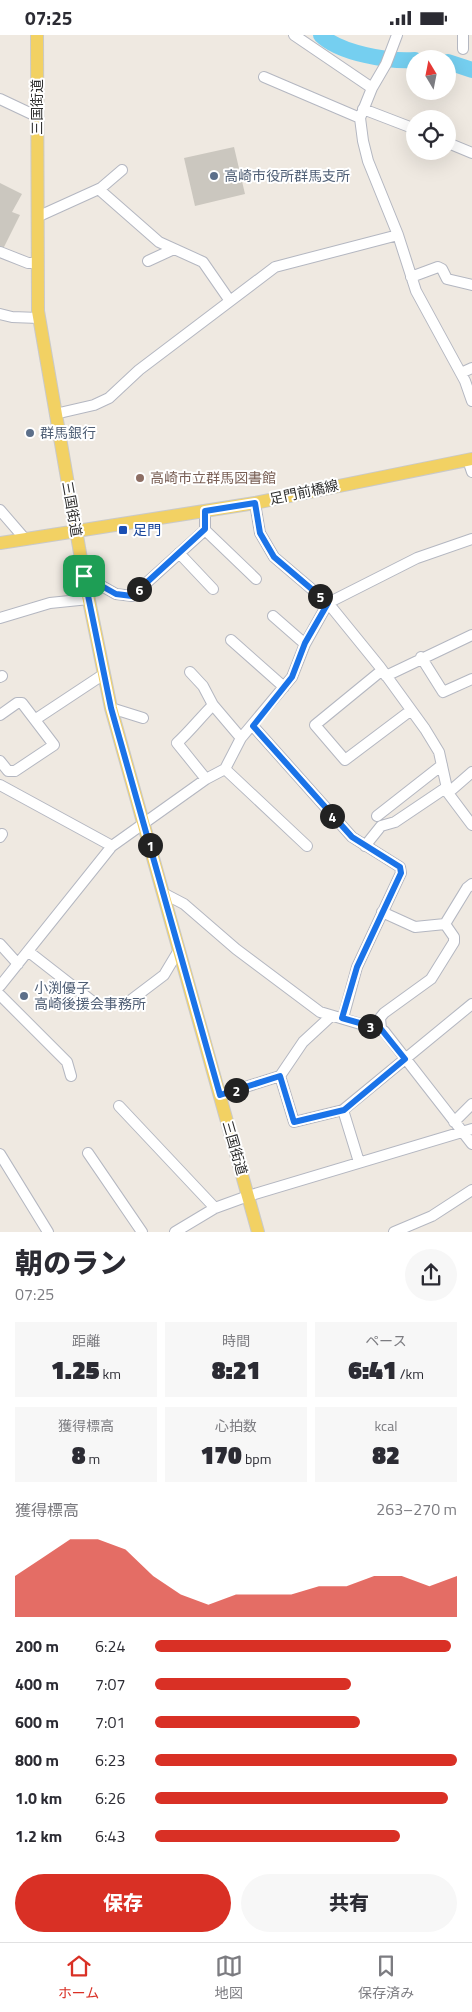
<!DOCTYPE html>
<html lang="ja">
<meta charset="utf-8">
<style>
body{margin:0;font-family:"Titillium Web","Noto Sans JP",sans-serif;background:#f7f7f7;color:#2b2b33;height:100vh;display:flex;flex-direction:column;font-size:19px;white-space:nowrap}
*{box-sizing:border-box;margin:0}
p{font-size:16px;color:#7c7c81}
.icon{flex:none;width:28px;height:28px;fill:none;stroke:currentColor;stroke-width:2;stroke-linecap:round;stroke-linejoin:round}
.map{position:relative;height:1197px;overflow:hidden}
.sheet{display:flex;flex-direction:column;background:#fff;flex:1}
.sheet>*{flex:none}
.needle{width:32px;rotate:350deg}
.buttons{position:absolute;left:406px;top:15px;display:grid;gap:10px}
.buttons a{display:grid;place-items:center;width:50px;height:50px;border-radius:50%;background:#fff;box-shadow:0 5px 20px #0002;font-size:25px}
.pin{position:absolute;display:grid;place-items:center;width:42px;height:42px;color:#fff;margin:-21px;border-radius:10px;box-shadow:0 2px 8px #0006}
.km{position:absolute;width:25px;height:25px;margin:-12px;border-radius:50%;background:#222;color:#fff;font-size:14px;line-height:25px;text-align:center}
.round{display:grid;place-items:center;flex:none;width:52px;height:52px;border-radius:26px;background:#f7f7f7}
.overview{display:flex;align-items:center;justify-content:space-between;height:85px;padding:0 15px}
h1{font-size:28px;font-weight:800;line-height:38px}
.figures{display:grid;grid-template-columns:repeat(3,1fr);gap:8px;height:85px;padding:5px 15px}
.figures div{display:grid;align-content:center;border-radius:0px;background:#f7f7f7;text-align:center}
.figures b{font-size:25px;font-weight:800}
.figures small{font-size:14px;font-weight:400}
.figures p{font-size:14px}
.chart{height:140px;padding:10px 15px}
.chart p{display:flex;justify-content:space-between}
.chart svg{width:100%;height:90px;margin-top:5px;fill:#d93025;opacity:.7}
.cta{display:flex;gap:10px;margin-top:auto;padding:10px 15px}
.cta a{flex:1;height:58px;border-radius:30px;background:#d93025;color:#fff;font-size:20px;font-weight:800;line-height:58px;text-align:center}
.cta a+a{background:#f7f7f7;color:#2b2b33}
ul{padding:0 15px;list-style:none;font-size:16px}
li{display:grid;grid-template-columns:80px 60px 1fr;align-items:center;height:38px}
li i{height:12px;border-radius:6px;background:#d93025}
.status{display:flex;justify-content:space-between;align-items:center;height:35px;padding:0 25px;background:#fff;direction:ltr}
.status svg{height:14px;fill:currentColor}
.tabs{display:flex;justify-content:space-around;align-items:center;height:70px;border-top:1px solid #e1e1e2;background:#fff;font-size:14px;color:#7c7c81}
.tabs a{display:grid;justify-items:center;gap:2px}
.tabs .current{color:#d93025}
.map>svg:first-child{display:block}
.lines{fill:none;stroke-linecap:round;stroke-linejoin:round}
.river{stroke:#75cff0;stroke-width:16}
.building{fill:#cbc7bf}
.minor-casing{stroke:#b4b7c1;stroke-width:12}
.major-casing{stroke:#c9c9c9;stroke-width:14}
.minor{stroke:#fff;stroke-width:10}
.major{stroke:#f2d163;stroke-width:12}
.route-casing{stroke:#fff;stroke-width:10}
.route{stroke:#1a73e8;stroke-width:6}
.service-dot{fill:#5c6f8a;stroke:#fff;stroke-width:2}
.education-dot{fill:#8d6e63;stroke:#fff;stroke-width:2}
.transit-dot{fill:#1a4fb4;stroke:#fff;stroke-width:2}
.labels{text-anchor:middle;stroke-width:4;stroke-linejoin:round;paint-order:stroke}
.street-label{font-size:14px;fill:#2e2e2e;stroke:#fff}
.service-label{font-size:14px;fill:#4e5e75;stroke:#fff;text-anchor:start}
.education-label{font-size:14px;fill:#785e54;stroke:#fff;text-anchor:start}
.transit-label{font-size:14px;fill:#164399;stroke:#fff;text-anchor:start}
</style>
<div class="status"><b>07:25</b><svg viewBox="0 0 49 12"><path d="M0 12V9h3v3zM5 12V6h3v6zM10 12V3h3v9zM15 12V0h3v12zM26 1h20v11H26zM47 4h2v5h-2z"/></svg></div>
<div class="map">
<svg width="472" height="1197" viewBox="0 0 472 1197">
<rect width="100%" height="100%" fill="#efe9e1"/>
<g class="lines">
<path class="river" d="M321,0C339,18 390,27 415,25
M448,27L472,35"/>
</g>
<path class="building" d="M234,112L245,159L195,171L184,123Z
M0,148L22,159L12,177L20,180L3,214L0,213Z"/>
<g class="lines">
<g class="minor-casing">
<path id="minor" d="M294,0L372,53
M397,0L386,29L372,53L360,83L363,106L368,126L398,200L416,256L465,346L472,366
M463,14V0
M264,42L360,83
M0,64L36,81
M363,74L415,94
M448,108L472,118
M101,153L102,157L159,207L203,227L230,266
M37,182L101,153L122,135
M0,217L28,228H37
M148,226L174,214
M411,242L438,232L442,234L447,244L472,250
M0,279L12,282L39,283
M461,338L472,333
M55,379L94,370L109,363L139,335L275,232L398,200
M468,425L472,437
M255,468L260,498L274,522L328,568L380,632L425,694L439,717L448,758L472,790
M0,475L25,504
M205,495L256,544
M179,518L213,554
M84,541L116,559L132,561L205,495V476
M273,581L305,609
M0,583L50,568L89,564
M231,605L284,652
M421,622L443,657L472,644
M381,636L315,690L345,725L410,676
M190,637L203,651L213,670L241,703
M386,641L472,600
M0,642L2,641
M111,673L143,683
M0,680L17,668H22L54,710L15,736H8L0,726
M36,684L104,639
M253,691L352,802L400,832L401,838L357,932L343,983
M225,734L307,811
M206,744L177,708C190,696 200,683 213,670
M0,750L112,811
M448,758L472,737
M377,781L442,730
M0,802L2,799
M365,811L381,791L395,787L447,752
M163,858L184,869L236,914L320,977L384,996L472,1109
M382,877L415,892L445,889
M0,909L18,929
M29,917L97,970
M0,951L112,811L206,744L225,734L241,703L292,642L305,609L328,568L417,523L472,504
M0,960L67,1027L71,1041
M131,965L164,940L179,915
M330,982L303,1007L280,1041L294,1087L343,1075L472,969
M381,994L380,983L384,978L431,944L454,907V902L445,889L467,853L472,849
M220,1060L280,1041
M119,1071L215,1173
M343,1075L359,1127
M454,1087L472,1069
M88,1118L142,1197
M0,1119L48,1197
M175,1197L215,1173L248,1161L472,1094
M394,1197L432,1181L472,1155"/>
</g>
<g class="major-casing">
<path id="major" d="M37,0L38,276L84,541L111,673L258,1197
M0,508L255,468L472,424"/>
</g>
<use href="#minor" class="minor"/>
<use href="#major" class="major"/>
</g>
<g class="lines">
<g class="route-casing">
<path id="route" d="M255,468L260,498L274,522L328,568L305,608L292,642L253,691L352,802L400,832L401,838L357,932L342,983L381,994L405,1024L344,1075L294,1087L280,1041L220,1060L111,673L84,541L116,559L132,561L205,494V476Z"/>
</g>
<use href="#route" class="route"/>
</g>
<g class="service-dot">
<circle cx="214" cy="141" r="5"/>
<circle cx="30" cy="398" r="5"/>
<circle cx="24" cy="961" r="5"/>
</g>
<circle class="education-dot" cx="140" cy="443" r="5"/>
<rect class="transit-dot" x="118" y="490" width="10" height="10" rx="2.5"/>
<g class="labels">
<g class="street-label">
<text transform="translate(37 72) rotate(-90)" y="5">三国街道</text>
<text transform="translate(304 457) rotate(-12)" y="5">足門前橋線</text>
<text transform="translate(72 474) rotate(80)" y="5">三国街道</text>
<text transform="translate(235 1113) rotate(74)" y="5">三国街道</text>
</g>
<g class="service-label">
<text x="224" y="146">高崎市役所群馬支所</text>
<text x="40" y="403">群馬銀行</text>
<text x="34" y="958">小渕優子<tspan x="34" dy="16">高崎後援会事務所</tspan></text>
</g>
<g class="education-label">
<text x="150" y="448">高崎市立群馬図書館</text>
</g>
<g class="transit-label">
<text x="133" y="500">足門</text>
</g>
</g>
</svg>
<div class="buttons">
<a><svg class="needle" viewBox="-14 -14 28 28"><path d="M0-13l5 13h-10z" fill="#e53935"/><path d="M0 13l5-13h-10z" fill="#7c7c81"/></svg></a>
<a><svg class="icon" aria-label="locate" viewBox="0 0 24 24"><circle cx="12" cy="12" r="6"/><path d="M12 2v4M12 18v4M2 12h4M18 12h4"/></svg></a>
</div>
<div class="pin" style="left:84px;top:541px;background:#1e9e55"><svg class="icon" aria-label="arrive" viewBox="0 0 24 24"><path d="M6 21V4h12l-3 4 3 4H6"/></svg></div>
<b class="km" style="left:150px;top:810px">1</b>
<b class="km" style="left:236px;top:1055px">2</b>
<b class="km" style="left:370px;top:991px">3</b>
<b class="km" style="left:332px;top:781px">4</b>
<b class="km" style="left:320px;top:561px">5</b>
<b class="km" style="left:139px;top:554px">6</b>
</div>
<section class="sheet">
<div class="overview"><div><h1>朝のラン</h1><p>07:25</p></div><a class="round"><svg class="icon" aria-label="share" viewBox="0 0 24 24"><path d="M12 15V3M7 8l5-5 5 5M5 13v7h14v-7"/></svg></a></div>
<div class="figures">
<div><p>距離</p><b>1.25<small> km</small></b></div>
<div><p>時間</p><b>8:21</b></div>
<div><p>ペース</p><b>6:41<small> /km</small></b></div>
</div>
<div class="figures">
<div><p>獲得標高</p><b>8<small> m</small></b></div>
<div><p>心拍数</p><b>170<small> bpm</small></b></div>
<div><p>kcal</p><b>82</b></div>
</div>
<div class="chart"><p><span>獲得標高</span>263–270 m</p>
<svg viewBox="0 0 160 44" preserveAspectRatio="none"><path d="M0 44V24L10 15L20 6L30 6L40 11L50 24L60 33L70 38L80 33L90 33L100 33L110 29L120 29L130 24L140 24L150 29L160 24V44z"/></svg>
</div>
<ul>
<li><b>200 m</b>6:24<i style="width:98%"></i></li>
<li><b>400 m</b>7:07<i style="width:65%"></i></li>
<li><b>600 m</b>7:01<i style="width:68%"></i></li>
<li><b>800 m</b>6:23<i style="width:100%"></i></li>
<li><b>1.0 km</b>6:26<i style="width:97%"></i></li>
<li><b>1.2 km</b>6:43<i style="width:81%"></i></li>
</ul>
<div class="cta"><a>保存</a><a>共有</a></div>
</section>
<nav class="tabs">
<a class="current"><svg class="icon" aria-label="home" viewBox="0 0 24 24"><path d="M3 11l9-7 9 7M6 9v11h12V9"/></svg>ホーム</a>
<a><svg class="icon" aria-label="map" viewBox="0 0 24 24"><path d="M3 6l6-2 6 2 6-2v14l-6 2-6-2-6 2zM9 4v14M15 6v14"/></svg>地図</a>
<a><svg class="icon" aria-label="saved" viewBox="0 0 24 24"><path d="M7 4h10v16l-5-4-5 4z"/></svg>保存済み</a>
</nav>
